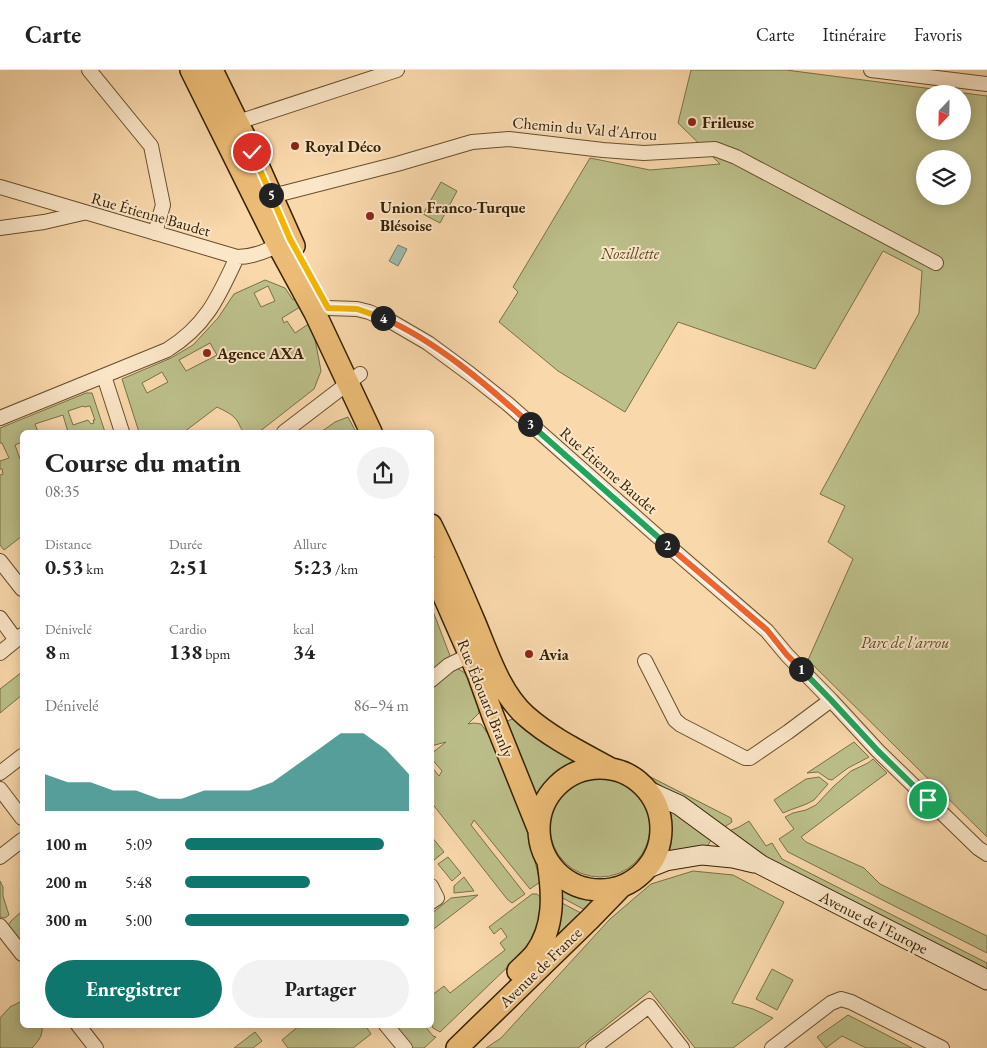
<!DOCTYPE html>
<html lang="fr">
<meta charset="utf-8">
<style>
body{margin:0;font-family:"EB Garamond",serif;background:#f2f2f2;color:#222;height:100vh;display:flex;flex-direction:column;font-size:19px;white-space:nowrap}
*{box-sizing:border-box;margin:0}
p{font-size:16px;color:#767676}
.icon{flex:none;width:28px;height:28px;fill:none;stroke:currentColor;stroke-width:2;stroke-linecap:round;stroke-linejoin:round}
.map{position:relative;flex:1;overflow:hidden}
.sheet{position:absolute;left:20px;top:360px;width:414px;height:598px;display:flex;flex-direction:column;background:#fff;border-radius:8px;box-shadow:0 2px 12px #0003}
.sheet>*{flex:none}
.needle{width:32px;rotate:202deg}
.fabs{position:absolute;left:916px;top:15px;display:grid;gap:10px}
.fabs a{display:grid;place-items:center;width:55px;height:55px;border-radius:50%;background:#fff;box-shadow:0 2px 12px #0003;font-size:25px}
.pin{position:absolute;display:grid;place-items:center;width:42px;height:42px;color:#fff;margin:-21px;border:2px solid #fff;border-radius:50%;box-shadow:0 1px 5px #0007}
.km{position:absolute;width:25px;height:25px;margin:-12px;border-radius:50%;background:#222;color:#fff;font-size:14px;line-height:25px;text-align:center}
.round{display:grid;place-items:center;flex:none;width:52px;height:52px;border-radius:26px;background:#f2f2f2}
.summary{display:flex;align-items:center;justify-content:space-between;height:85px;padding:0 25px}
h1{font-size:28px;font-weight:700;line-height:38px}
.metrics{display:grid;grid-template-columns:repeat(3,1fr);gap:8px;height:85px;padding:5px 25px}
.metrics div{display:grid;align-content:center}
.metrics b{font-size:21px;font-weight:700}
.metrics small{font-size:14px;font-weight:400}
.metrics p{font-size:14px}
.chart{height:140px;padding:10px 25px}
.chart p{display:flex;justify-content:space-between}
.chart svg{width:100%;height:90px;margin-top:5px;fill:#0f766e;opacity:.7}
.action{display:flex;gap:10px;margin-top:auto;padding:10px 25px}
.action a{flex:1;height:58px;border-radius:30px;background:#0f766e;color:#fff;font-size:20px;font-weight:700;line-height:58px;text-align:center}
.action a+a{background:#f2f2f2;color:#222}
ul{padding:0 25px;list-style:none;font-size:16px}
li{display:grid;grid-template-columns:80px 60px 1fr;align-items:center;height:38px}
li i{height:12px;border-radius:6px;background:#0f766e}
header{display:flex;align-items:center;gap:30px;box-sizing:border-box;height:70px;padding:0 25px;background:#fff;border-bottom:1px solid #e0e0e0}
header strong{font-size:24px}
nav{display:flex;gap:28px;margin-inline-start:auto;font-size:18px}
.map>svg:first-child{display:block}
.green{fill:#bcbf8a;stroke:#797046;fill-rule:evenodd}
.water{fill:#9eb9ac;stroke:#747c68}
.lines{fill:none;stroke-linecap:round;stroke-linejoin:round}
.street-casing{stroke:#674f2d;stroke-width:16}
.secondary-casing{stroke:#362103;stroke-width:21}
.primary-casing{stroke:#362103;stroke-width:24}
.street{stroke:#fbe6c8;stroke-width:14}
.secondary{stroke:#fbe6c8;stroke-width:19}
.primary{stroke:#ecbc76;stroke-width:21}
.split-1-casing{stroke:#fff;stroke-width:10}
.split-2-casing{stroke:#fff;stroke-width:10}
.split-3-casing{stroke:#fff;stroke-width:10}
.split-4-casing{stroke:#fff;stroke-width:10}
.split-5-casing{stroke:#fff;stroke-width:10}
.split-6-casing{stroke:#fff;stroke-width:10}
.split-1{stroke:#22a559;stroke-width:6}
.split-2{stroke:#f0652b;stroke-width:6}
.split-3{stroke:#22a559;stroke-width:6}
.split-4{stroke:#f0652b;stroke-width:6}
.split-5{stroke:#f5b400;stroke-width:6}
.split-6{stroke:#f5b400;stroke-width:6}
.poi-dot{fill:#8f2418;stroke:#fbe6c8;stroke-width:2}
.labels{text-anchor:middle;stroke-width:4;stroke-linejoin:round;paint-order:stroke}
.poi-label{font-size:16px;font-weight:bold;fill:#362103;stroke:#fbe6c8;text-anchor:start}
.street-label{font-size:16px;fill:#362103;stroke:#fbe6c8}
.park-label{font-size:16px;font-style:italic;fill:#584825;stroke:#fbe6c8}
</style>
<header>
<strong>Carte</strong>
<nav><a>Carte</a><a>Itinéraire</a><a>Favoris</a></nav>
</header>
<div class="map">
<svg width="987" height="978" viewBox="0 0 987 978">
<rect width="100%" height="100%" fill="#f9d8ab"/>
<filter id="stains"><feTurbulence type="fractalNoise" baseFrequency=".004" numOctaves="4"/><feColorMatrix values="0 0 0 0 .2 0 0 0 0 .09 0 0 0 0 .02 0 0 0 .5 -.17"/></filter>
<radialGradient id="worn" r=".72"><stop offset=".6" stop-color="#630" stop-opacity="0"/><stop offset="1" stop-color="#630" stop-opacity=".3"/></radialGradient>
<path class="green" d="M691,0H786L987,26V767L808,590L853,489L828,472L845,436L820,424L919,243L922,201L883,181L815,299L678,252L625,342L558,301L499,252L518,222L513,217L590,88L650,100L720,94L678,53ZM925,24H962V61H925ZM925,89H962V126H925Z
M441,112L457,121L440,153L423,144Z
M265,210L285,218L293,230L303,226L313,259L321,301L314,319L259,362H244C241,359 240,356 238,352C233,344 225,341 217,337L184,362H139L122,309L171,288L193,275L218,248L234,224ZM268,216L275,231L261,237L254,223ZM300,237L310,253L295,263L287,251L284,253L282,248ZM210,273L217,285L186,301L179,290ZM162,302L168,312L147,323L142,313Z
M86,323H92L105,362H68L63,345L35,354L38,362H22V372L15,375L20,389H22V466L4,480L0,475V405L3,404L2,399H0V391L9,388L2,373H0V358ZM83,336L84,337L90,336L95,350H93L94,353L91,354L88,350L73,355L68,341Z
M348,347L356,362H321L335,352Z
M431,536L452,591L431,604Z
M455,597L475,609L479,643L468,654L474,653L481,654L490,667L528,763L540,812L530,819L474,750L471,755L525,824L512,833L507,829L431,732V696L439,706L442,701L431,688V684L446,672L431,676V614Z
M22,602V625L0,643V619Z
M515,648L578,689L574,696L558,704L544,719L542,724L534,726L502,653Z
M575,666L635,699L731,748L732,752L723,758L718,755L660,715L629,697L596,687L571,670Z
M854,672L869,687L848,698L832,710L828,709L818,702L807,703Z
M873,689L887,703L801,767L806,772L864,798L880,814L987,866V883L788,782L779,769L794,759L785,747L793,743L806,740L816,735L834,716L851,701L868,693Z
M550 757a50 50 0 1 1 100 0a50 50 0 1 1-100 0Z
M819,707L828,714C823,719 819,725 814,730C805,736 793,738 783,743L774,730L806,709Z
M671,738L713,766L706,779L671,784L667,779L666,775L668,761L666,742Z
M749,751L766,776L772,773L782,789L987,893V903L766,790L729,761L739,757Z
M431,766L444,782L434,790L431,786Z
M448,787L461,803L452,811L438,794Z
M693,801L733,805L784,832L732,933L753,939L773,948L733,978H695L650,921L578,978H486L501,968L610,849L651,814Z
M464,807L474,821L454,823V816Z
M0,811L3,817V826L9,845L5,848L0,847Z
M559,814L579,823L603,829L585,840L559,826Z
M532,824H537L541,828L539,852L531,871L517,888L440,962L433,958L431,953V926L444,916L450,923L505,880L500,873L507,867L501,858L494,864L489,857Z
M478,825L431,861V844L451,828Z
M560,832L581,843L583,846L557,867L554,864Z
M22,841V877L8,855L11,851Z
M772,899L793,910L777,940L756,929Z
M22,931V955H42C43,966 39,970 32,978H0V948L10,937Z
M848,945L912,978H866L842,966L826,978L817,967Z
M300,955H365L371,964L353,978H288L282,970Z
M393,955H424L433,966L436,967L424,978H410Z
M255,962L262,971L253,978H234Z"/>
<path class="water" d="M398,175L407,179L398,196L389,191Z"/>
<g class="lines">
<g class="street-casing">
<path id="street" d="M89,0L151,76L163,135L155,163
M871,0L987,14
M238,52L397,0
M0,117L237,187C254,187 269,180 284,172
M271,125L280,124L397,94L472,72L509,69L603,80L644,83L715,79L736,87L936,193
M0,158L44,152L83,143
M328,238L357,239L369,242L392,252L428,273L470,304L508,334L656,465L767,561L787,585L831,630L878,681L978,778L987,784
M104,306L122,362
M0,348L167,280C206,256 218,228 237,187
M284,362L360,304
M0,491L22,519
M0,548L16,570
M0,583L22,565
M645,591L675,650L681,655L745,688H750L788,662L831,630
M431,610L449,595L470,585
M0,703L22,686
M0,719L22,748
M0,787L22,770
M431,816L437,828L431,832
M0,856L22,884
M78,955L96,978
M386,955L405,978
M593,978L649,936L682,978
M772,978L831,933L841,929L851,932L942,978"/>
</g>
<g class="secondary-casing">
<path id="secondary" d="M648,721L679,735L761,795L987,910
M646,799L666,791L702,785L733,788L754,793"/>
</g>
<g class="primary-casing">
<path id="primary" d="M191,0L278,175L315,243L371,362
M212,0L252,82L294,176
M431,455C447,487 461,520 475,553C488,584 500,623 526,646C551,668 582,683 611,699
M431,497L478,604L493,646L538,758
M539 759a61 61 0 1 1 122 0a61 61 0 1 1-122 0Z
M518,901C523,896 530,890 535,884C555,857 553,824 548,792
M457,978L590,849L622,816"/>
</g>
<use href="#street" class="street"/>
<use href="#secondary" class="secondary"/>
<use href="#primary" class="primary"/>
</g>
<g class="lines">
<g class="split-1-casing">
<path id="split-1" d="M801,599L831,630L878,681L928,730"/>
</g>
<g class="split-2-casing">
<path id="split-2" d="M667,475L767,560L787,585L801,599"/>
</g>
<g class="split-3-casing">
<path id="split-3" d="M530,354L667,475"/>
</g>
<g class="split-4-casing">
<path id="split-4" d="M383,248C436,271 487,315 530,354"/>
</g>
<g class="split-5-casing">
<path id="split-5" d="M271,125L290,169L328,238L357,239L383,248"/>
</g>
<g class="split-6-casing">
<path id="split-6" d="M252,82L271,125"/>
</g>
<use href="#split-1" class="split-1"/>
<use href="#split-2" class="split-2"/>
<use href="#split-3" class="split-3"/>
<use href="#split-4" class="split-4"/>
<use href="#split-5" class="split-5"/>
<use href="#split-6" class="split-6"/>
</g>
<g class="poi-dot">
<circle cx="692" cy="52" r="5"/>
<circle cx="295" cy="76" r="5"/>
<circle cx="370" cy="146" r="5"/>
<circle cx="207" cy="283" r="5"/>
<circle cx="529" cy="584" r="5"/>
</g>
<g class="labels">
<g class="poi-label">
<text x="702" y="58">Frileuse</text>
<text x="305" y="82">Royal Déco</text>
<text x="380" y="143">Union Franco-Turque<tspan x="380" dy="18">Blésoise</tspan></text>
<text x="217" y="289">Agence AXA</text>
<text x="539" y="590">Avia</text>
</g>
<g class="street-label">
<text transform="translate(585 58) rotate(5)" y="6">Chemin du Val d'Arrou</text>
<text transform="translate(151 144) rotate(16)" y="6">Rue Étienne Baudet</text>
<text transform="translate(609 400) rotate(41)" y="6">Rue Étienne Baudet</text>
<text transform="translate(486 628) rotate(68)" y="6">Rue Édouard Branly</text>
<text transform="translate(874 852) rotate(27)" y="6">Avenue de l'Europe</text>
<text transform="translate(540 897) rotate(-44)" y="6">Avenue de France</text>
</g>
<g class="park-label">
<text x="630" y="189">Nozillette</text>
<text x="905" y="578">Parc de l'arrou</text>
</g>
</g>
<rect width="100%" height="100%" filter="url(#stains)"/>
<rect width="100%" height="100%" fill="url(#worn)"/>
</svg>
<div class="fabs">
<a><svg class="needle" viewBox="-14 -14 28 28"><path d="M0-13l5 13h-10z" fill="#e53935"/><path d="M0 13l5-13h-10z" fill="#767676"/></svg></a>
<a><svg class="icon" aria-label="layers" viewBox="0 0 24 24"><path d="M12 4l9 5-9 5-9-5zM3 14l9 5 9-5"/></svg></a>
</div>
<div class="pin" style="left:928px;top:730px;background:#1e9e55"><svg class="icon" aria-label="arrive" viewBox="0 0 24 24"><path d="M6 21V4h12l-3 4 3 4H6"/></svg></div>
<div class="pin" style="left:252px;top:82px;background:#d93025"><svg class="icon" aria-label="check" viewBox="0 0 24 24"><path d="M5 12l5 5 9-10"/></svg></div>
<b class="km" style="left:801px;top:599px">1</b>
<b class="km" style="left:667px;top:475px">2</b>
<b class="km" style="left:530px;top:354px">3</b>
<b class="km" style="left:383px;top:248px">4</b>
<b class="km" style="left:271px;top:125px">5</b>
<section class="sheet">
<div class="summary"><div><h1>Course du matin</h1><p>08:35</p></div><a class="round"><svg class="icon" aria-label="share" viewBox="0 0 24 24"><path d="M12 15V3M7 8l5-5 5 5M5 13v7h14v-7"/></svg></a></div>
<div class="metrics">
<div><p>Distance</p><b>0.53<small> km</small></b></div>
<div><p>Durée</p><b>2:51</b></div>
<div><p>Allure</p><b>5:23<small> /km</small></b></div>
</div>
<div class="metrics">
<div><p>Dénivelé</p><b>8<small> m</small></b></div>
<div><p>Cardio</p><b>138<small> bpm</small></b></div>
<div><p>kcal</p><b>34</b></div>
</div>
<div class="chart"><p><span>Dénivelé</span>86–94 m</p>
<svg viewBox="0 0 160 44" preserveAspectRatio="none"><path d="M0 44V26L10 30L20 30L30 34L40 34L50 38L60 38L70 34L80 34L90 34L100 30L110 22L120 14L130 6L140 6L150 14L160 26V44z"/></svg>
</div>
<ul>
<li><b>100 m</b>5:09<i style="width:89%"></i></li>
<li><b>200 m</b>5:48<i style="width:56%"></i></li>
<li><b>300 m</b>5:00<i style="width:100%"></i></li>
</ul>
<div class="action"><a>Enregistrer</a><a>Partager</a></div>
</section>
</div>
